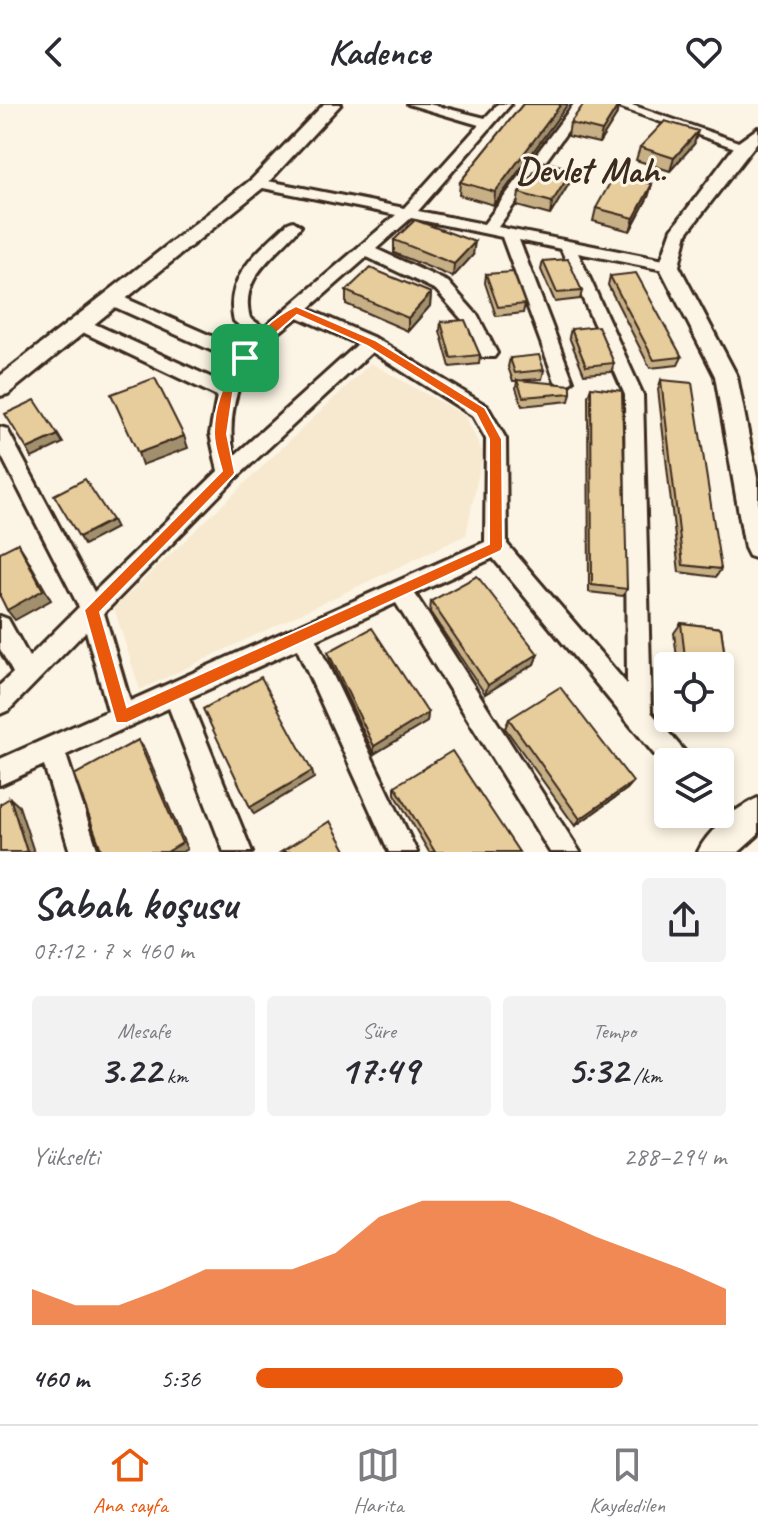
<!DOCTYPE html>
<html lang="tr">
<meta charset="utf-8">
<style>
body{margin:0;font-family:Caveat,sans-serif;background:#f2f2f3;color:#2b2b33;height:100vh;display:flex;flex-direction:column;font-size:30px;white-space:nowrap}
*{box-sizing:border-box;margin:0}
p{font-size:26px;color:#7c7c81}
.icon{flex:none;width:44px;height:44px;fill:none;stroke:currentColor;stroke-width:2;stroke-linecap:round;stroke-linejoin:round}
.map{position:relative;height:748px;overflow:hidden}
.drawer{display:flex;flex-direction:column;background:#fff;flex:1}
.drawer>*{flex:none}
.tools{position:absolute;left:654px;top:548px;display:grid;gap:16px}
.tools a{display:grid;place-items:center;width:80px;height:80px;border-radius:8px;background:#fff;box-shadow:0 4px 12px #0003;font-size:40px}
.pin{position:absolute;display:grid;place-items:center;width:68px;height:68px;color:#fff;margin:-34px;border-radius:16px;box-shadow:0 4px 12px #0006}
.round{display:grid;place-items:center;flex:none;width:84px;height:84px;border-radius:8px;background:#f2f2f3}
.head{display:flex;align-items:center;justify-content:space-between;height:136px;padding:0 32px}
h1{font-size:44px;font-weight:700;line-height:60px}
.figures{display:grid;grid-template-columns:repeat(3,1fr);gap:12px;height:136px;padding:8px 32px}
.figures div{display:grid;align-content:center;border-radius:8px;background:#f2f2f3;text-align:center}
.figures b{font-size:40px;font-weight:700}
.figures small{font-size:22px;font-weight:400}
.figures p{font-size:22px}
.chart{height:224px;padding:16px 32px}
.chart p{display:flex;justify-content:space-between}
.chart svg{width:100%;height:144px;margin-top:8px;fill:#ea580c;opacity:.7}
ul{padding:0 32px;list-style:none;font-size:26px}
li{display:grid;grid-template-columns:128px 96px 1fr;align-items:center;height:60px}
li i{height:20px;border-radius:10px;background:#ea580c}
header{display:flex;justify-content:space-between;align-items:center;height:104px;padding:0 32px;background:#fff;font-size:36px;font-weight:700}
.menu{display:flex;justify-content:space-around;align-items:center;height:112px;border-top:2px solid #e1e1e2;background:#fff;font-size:22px;color:#7c7c81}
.menu a{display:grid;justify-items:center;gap:4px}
.menu .active{color:#ea580c}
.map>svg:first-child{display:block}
.built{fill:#f6e9cf}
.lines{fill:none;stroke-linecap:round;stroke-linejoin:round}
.minor-casing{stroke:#3b2a1e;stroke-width:6}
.tertiary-casing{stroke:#3b2a1e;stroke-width:6}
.minor{fill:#fcf5e5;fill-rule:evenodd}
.tertiary{fill:#fcf5e5;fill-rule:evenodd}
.wall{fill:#c7af86;stroke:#3b2a1e;stroke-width:2}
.shaded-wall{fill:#a28f6d;stroke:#3b2a1e;stroke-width:2}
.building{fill:#e7cc9c;stroke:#3b2a1e;stroke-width:2}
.route{fill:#ea580c;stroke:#fff;stroke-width:2;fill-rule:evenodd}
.labels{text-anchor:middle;stroke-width:6;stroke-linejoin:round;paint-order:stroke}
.far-district-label{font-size:36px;font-weight:bold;fill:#3b2a1e;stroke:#fcf5e5}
</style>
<header><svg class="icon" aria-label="back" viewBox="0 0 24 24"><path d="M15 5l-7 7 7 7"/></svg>Kadence<svg class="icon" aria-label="heart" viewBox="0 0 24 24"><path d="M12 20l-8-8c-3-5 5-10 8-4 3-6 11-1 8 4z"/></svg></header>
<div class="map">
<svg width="758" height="748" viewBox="0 0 758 748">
<rect width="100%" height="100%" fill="#fcf5e5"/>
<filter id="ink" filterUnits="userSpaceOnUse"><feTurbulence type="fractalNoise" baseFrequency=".0125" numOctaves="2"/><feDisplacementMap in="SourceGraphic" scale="16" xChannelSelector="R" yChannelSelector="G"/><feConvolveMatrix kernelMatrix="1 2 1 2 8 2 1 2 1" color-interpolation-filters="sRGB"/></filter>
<g filter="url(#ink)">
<path class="built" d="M371,259L465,312L483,348L466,431L140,586L114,504Z"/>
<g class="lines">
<g class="minor-casing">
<path id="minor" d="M408,0H429L485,14L498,0H511L418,107L484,120L574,0H587L498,123L669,157L677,162L669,167L578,149L643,291L651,608L686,649L690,658H668V667L493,454L415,490L580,748H550L396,499L316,536L417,748H389L297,545L189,594L252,748H224L169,604L66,651L98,748H70L44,661L0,681V655L108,607L86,527L9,606L0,610V581L13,569L0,545V512L8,515L29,553L79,503L0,349V323L7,325L94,488L218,367L210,330L217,292L74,224L71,220L74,216H86L223,279L235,257L106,199L104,195L106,191H118L241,245L253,233L234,217C223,174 259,146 288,119L293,117L301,122C278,151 238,172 250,214L264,224L396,111L258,83L251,79L258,75L404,104L479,21ZM411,114L502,133L555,277L564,284L573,277L519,136L561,145L625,291L627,580L507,440L506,335L487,302L377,235L308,205L367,153L436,186L465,219L482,253H494L497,249L478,212L448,178L376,145ZM298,213L358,240L234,352C227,318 235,279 255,251C266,237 284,225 298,213ZM372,248L473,312L486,335L485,438L130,597L104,509L235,375Z
M610,0H629L750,42L738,45Z
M720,696C734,702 744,715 749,729L745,738L736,742C722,737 713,724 707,710H720Z"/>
</g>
<g class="tertiary-casing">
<path id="tertiary" d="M324,0H341L264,83L8,290L0,292V272L252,75Z
M758,24V37L687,129L679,162L737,272L758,379V455L749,452L745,444L715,272L659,162L672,125L737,39Z
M758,694V731L739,748H698C707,727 737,703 758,694Z"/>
</g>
<use href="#minor" class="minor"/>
<use href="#tertiary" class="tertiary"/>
</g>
<path class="wall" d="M523,0H568L494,101L459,91L460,78Z
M619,0L616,12L599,39L568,32L570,19Z
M694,40L670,67L636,56L640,43Z
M570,78L550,111L517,102L519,89Z
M652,80L648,93L630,127L593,117L596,104Z
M394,136L473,151L453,173L394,149Z
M543,157L582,187L580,195L555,198L541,166Z
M486,170L525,200L523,209L496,212L485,179Z
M610,172L682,253L678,261L650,264L608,181Z
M346,187L431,189L430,202L408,227L346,200Z
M441,218L480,251L479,260L450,263L440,227Z
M571,225L614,259L611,268L584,270L569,233Z
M510,254L544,266L542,275L523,276L571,289L569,297L522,302L516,284L517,277H513L508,263Z
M661,276L721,465L716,473L679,468L658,285Z
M591,283L627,485L623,492L589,488L588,292Z
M431,497L538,550L534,560L485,590L430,508Z
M681,519L721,524L730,591L721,600H720V562H678L674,529Z
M328,548L428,609L427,618L374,650L330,557Z
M509,615L633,678L627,685L575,722L505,624Z
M395,682L519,748H429L395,690Z"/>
<path class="shaded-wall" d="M561,0H568L494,101L495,88Z
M619,0L616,12L599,39L602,27Z
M698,27L694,40L670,67L674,54Z
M573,65L570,78L550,111L552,98Z
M652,80L648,93L630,127L634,114Z
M475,138L473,151L453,173L454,160Z
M431,189L430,202L408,227V214Z
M58,331L63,339L32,354L27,345Z
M184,332L188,344L142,361L138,349Z
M112,416L116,424L84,441L79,433Z
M18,439L25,450L51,496L15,516L7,506Z
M538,550L534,560L485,590L488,581Z
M428,609L427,618L374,650V642Z
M138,636L144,644L187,745L182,748H167Z
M312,667L314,674L254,710L250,703Z
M633,678L627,685L575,722L580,715Z
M10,694L19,702L34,748H27Z"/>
<path class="building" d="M523,0H561L495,88L460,78Z
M584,0H619L602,27L570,19Z
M665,17L698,27L674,54L640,43Z
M542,57L573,65L552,98L519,89Z
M615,70L652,80L634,114L596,104Z
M415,116L475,138L454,160L394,136Z
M568,155L582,187L557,189L543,157Z
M370,164L431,189L408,214L346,187Z
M513,168L525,200L498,203L486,170Z
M636,169L682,253L654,256L610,172Z
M465,216L480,251L451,254L441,218Z
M598,222L614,259L586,262L571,225Z
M539,251L544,266L515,269L510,254Z
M155,274L184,332L138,349L111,290Z
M517,276L571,281V289L523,293Z
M661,276L692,279L721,465L683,461Z
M591,283L622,287L627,485L592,481Z
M35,296L58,331L27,345L5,310Z
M85,375L112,416L79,433L54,391Z
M18,439L43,486L7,506L0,492V448Z
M477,472L538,550L488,581L431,497Z
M681,519L721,524L730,591L720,590V562H686Z
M372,524L428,609L374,642L328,548Z
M261,573L312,667L250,703L203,605Z
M560,583L633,678L580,715L509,615Z
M138,636L182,739L167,748H102L74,671Z
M452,647L519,748H435L395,682Z
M10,694L27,748H0V700Z
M330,717L347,748H281Z"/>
</g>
<path class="route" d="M296,202L375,236L485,304L502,335L503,443L501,447L127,619H116L84,506L222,367C219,355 214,342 214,330C213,282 252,222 296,202ZM297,211L367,242L476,310L489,335V440L127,603L100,508L233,372L235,369L227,330L233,289L254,248Z"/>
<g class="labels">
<g class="far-district-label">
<text x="591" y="78">Devlet Mah.</text>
</g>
</g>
</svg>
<div class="tools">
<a><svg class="icon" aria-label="locate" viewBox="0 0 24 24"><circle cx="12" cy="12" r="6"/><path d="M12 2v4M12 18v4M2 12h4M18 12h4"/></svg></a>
<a><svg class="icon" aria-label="layers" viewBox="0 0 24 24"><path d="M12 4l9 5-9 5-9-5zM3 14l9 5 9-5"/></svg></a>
</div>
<div class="pin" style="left:245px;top:254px;background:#1e9e55"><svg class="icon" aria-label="arrive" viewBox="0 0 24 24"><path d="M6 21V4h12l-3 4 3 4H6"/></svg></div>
</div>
<section class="drawer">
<div class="head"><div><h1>Sabah koşusu</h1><p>07:12 · 7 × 460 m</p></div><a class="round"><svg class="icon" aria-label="share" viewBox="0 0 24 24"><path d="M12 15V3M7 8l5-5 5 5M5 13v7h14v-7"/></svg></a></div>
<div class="figures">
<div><p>Mesafe</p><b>3.22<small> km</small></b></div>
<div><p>Süre</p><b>17:49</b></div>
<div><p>Tempo</p><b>5:32<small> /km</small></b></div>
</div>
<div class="chart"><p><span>Yükselti</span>288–294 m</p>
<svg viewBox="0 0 160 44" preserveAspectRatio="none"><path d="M0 44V33L10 38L20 38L30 33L40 27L50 27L60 27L70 22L80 11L90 6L100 6L110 6L120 11L130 17L140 22L150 27L160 33V44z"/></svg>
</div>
<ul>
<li><b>460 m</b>5:36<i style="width:78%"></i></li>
</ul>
</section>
<nav class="menu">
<a class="active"><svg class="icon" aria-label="home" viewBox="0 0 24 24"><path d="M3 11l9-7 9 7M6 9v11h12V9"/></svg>Ana sayfa</a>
<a><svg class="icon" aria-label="map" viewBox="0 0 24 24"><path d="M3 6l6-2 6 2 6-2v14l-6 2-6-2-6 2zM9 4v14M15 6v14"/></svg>Harita</a>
<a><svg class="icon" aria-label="saved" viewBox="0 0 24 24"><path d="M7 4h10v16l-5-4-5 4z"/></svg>Kaydedilen</a>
</nav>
